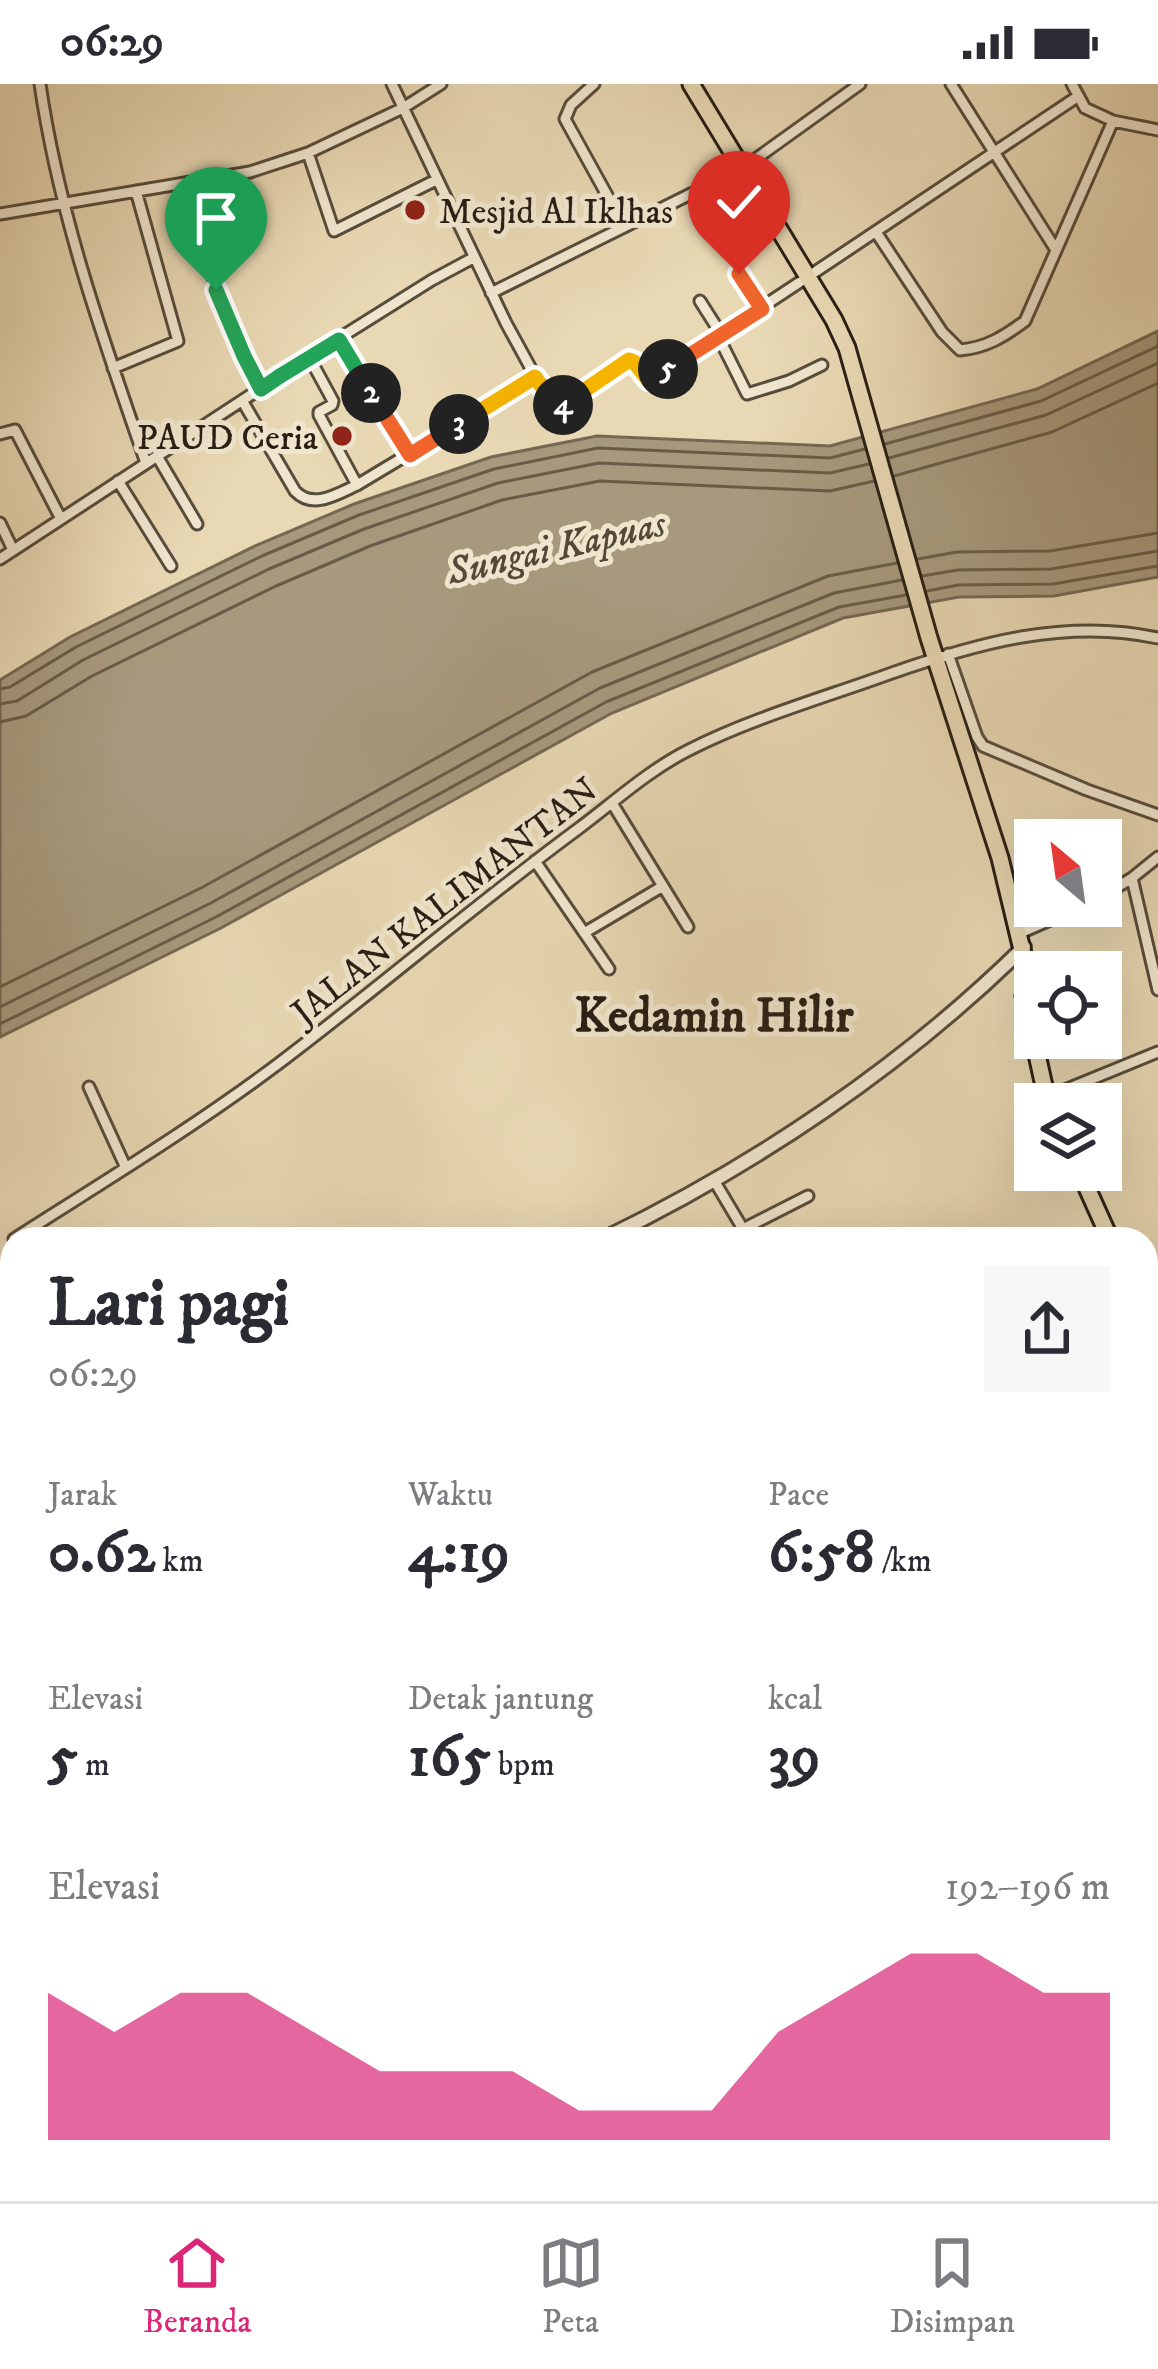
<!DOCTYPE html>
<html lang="id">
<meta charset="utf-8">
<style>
body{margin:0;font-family:"IM FELL DW Pica",serif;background:#f7f7f7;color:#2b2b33;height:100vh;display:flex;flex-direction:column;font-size:45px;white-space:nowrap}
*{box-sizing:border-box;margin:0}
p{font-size:39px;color:#7c7c81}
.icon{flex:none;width:66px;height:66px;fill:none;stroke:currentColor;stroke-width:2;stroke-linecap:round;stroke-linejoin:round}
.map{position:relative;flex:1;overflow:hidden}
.panel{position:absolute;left:0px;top:1143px;width:1158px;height:975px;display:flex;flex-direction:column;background:#fff;border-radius:36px 36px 0 0;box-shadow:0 12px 48px #0002}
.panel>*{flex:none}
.needle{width:78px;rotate:331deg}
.controls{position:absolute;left:1014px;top:735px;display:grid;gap:24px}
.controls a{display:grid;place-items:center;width:108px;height:108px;border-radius:0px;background:#fff;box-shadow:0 12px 48px #0002;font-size:60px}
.pin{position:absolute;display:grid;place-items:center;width:102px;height:102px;color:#fff;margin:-123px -51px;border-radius:50% 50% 50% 0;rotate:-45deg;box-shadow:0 0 12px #0007}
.pin .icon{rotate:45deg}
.km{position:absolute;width:60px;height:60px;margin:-30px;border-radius:50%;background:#222;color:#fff;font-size:33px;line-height:60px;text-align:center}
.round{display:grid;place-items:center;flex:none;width:126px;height:126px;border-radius:0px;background:#f7f7f7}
.summary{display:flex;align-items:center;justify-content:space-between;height:204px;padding:0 48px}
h1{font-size:66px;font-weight:800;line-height:90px}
.stats{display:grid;grid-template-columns:repeat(3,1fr);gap:18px;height:204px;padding:12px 48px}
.stats div{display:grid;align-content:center}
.stats b{font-size:60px;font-weight:800}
.stats small{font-size:33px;font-weight:400}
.stats p{font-size:33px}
.chart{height:336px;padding:24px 48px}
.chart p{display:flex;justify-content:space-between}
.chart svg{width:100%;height:216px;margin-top:12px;fill:#db2777;opacity:.7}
.status{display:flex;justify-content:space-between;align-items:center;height:84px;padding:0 60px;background:#fff;direction:ltr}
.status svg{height:33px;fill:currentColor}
.tab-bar{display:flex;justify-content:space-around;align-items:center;height:168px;border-top:3px solid #e1e1e2;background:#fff;font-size:33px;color:#7c7c81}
.tab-bar a{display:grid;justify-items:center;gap:6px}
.tab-bar .on{color:#db2777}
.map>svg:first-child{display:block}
.water{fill:#a7997d;stroke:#746853;stroke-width:3}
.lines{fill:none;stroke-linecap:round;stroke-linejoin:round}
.shore{stroke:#685c48;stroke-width:3}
.minor-casing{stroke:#584c3c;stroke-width:15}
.tertiary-casing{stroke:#584c3c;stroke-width:18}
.trunk-casing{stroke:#281e14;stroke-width:21}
.minor{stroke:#f0e6ce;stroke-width:9}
.tertiary{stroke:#f0e6ce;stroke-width:12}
.trunk{stroke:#e8d8b3;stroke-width:15}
.split-1-casing{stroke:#fff;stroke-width:24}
.split-2-casing{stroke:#fff;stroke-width:24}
.split-3-casing{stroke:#fff;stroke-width:24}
.split-4-casing{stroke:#fff;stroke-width:24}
.split-5-casing{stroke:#fff;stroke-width:24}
.split-6-casing{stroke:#fff;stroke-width:24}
.split-1{stroke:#22a559;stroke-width:15}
.split-2{stroke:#22a559;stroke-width:15}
.split-3{stroke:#f0652b;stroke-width:15}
.split-4{stroke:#f5b400;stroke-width:15}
.split-5{stroke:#f5b400;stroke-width:15}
.split-6{stroke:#f0652b;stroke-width:15}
.poi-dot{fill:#8f2418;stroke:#f0e6ce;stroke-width:4.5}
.labels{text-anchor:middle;stroke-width:10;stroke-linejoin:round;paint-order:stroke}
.poi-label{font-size:36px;fill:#281e14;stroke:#f0e6ce;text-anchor:start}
.street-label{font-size:36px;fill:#281e14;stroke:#f0e6ce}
.water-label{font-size:39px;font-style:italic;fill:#544939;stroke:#f0e6ce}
.district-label{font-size:48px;font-weight:bold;fill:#281e14;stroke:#f0e6ce}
</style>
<div class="status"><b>06:29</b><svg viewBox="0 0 49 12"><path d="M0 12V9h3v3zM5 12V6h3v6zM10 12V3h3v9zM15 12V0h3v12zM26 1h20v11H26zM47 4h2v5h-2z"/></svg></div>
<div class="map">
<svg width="1158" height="2117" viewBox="0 0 1158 2117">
<rect width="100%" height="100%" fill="#e8d8b3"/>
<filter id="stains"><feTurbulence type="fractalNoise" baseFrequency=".00167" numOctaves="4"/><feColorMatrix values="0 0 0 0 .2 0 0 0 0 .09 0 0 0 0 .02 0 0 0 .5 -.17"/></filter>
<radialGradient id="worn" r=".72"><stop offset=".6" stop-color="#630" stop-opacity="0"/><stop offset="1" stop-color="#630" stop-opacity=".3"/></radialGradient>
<path class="water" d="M1158,247V493L1054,512L959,513L843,534L612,629L221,844L0,953V596L70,553L257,461L354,420L491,373L597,352L830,362L1037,305Z"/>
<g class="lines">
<path class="shore" d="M885,360L1041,317L1158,262
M889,374L1046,331L1158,279
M894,392L1052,348L1158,299
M918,475L957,468L1050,467L1158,449
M922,492L958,486L1051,485L1158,467
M927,507L958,501L1053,500L1158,482
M0,605L10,603L76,563L262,472L359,431L494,385L598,364L830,374L865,365
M0,620L17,617L83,576L269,485L364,445L498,399L599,379L830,389L869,380
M0,638L26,632L92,592L276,502L370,462L502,416L600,397L830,407L874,397
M0,903L201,804L592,588L828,492L897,479
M0,923L209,820L600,604L834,509L902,496
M0,940L216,833L606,618L839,523L906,511"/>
<g class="minor-casing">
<path id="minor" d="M40,0C59,131 103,255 146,379
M392,0L506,239L541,303L556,322L568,319L629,276L634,278L648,296L653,295L800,198
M594,0L571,21L565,35L624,142
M951,0L1056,166
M1113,37L1158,46
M308,69L334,147L436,96
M183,100L222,221L261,305
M0,130L250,88L308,69L403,24L441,0
M876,148L942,248L960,266C986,264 1005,252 1025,237L1113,37L1085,24L1072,0
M815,188L1077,13
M739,190L762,225
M491,209L743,84L860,0
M700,217L721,250
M718,252L747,310L789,297L822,281
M339,256L410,371
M309,273L333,317L332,321L319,328V331L357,401
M113,284L178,257L136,107
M243,318L295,407C313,426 337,410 357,401L535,294
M0,350L15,346L61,435
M157,372L197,440
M118,397L171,482
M0,439L13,466
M0,475L298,280L432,196L473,174
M948,570L977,653L983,662L1087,706L1158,731
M612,719L688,843
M535,777L609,885
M1132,794L1158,906
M1101,813L1132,794L1158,773
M584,849L663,802
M1020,849L1082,822
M89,1003L126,1084
M1055,1010L1158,968
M715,1098L743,1145L808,1112
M14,1155C103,1098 194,1043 278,980C380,903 476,820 578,745C614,718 649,686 689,666C752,634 826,613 892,589C978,559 1067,534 1158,554
M0,1408L12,1323
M0,1572L12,1573"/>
</g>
<g class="tertiary-casing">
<path id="tertiary" d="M603,1155C756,1081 902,983 1024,863
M0,1254L12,1257"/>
</g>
<g class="trunk-casing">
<path id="trunk" d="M691,0L834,236L847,264L929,554L1000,774L1035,920
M1024,912L1048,1020
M1079,1086L1110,1155
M1146,1225L1158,1257"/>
</g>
<use href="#minor" class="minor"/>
<use href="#tertiary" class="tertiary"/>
<use href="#trunk" class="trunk"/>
</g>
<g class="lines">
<g class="split-1-casing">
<path id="split-1" d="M216,206L244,272L261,305L280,292"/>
</g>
<g class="split-2-casing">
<path id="split-2" d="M280,292L339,256L371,309"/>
</g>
<g class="split-3-casing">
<path id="split-3" d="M371,309L410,371L459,340"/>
</g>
<g class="split-4-casing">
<path id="split-4" d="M459,340L535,293L556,322L563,321"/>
</g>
<g class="split-5-casing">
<path id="split-5" d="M563,321L629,276L634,278L648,296L668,285"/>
</g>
<g class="split-6-casing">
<path id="split-6" d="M668,285L762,225L739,190"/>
</g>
<use href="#split-1" class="split-1"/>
<use href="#split-2" class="split-2"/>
<use href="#split-3" class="split-3"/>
<use href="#split-4" class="split-4"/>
<use href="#split-5" class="split-5"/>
<use href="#split-6" class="split-6"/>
</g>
<g class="poi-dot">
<circle cx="415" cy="126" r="12"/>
<circle cx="342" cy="352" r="12"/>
</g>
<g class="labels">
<g class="poi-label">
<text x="439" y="139">Mesjid Al Iklhas</text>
<text x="318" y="365" text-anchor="end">PAUD Ceria</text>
</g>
<g class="street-label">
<text transform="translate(444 816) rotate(-38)" y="13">JALAN KALIMANTAN</text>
</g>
<g class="water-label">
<text transform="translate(556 462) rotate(-13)" y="14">Sungai Kapuas</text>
</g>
<g class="district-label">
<text x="714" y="947">Kedamin Hilir</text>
</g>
</g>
<rect width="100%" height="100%" filter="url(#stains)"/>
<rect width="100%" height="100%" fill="url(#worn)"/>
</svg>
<div class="controls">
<a><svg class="needle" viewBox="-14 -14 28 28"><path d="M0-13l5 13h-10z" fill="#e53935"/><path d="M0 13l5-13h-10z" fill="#7c7c81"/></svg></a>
<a><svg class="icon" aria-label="locate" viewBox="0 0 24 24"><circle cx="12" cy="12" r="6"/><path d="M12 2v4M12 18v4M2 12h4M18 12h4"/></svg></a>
<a><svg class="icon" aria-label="layers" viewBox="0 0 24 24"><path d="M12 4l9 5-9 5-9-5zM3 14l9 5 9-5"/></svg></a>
</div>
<div class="pin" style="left:216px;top:206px;background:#1e9e55"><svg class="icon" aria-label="arrive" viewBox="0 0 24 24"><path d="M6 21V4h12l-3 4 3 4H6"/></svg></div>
<div class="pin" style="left:739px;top:190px;background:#d93025"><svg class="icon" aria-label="check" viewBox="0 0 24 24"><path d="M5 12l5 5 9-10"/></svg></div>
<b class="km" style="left:371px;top:309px">2</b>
<b class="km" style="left:459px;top:340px">3</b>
<b class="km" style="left:563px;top:321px">4</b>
<b class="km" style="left:668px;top:285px">5</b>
<section class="panel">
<div class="summary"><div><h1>Lari pagi</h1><p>06:29</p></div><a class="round"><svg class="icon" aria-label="share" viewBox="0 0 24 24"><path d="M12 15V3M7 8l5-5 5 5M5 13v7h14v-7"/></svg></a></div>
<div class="stats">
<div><p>Jarak</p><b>0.62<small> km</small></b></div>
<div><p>Waktu</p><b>4:19</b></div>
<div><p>Pace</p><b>6:58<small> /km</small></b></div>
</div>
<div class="stats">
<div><p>Elevasi</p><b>5<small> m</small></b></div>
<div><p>Detak jantung</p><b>165<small> bpm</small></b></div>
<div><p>kcal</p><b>39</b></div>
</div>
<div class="chart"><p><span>Elevasi</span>192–196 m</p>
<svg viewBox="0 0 160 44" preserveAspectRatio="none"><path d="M0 44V14L10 22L20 14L30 14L40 22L50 30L60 30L70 30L80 38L90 38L100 38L110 22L120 14L130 6L140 6L150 14L160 14V44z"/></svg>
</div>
</section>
</div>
<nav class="tab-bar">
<a class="on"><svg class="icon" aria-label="home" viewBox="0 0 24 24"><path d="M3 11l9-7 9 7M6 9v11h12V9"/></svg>Beranda</a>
<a><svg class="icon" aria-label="map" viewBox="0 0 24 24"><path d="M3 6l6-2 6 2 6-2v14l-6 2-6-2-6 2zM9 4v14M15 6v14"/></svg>Peta</a>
<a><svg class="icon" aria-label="saved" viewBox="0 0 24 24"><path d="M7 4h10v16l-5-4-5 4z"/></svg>Disimpan</a>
</nav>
